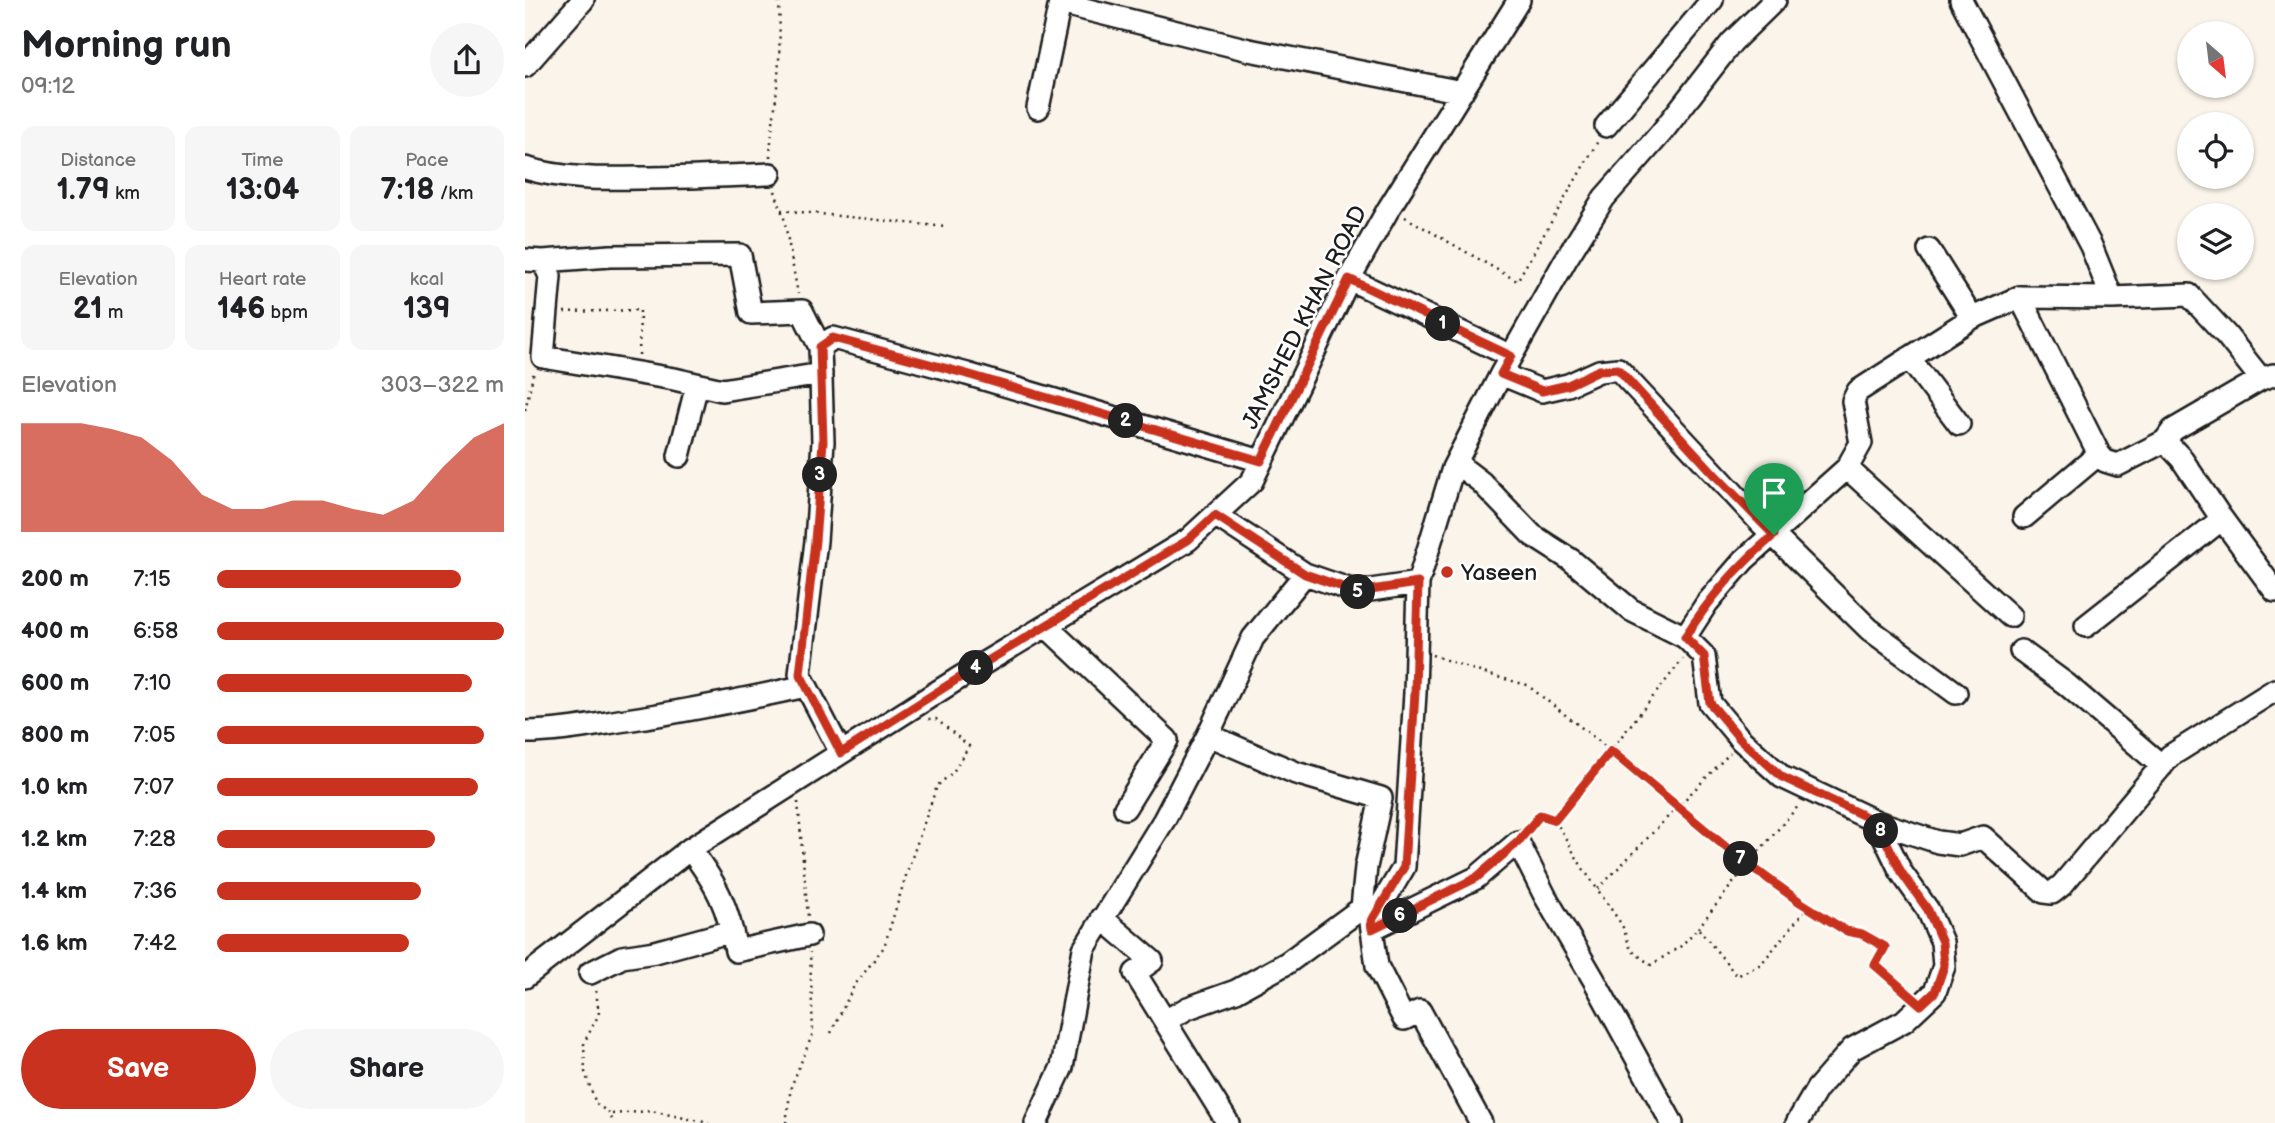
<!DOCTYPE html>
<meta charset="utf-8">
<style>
body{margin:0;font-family:"Balsamiq Sans",sans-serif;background:#f6f6f6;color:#202124;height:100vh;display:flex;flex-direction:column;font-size:26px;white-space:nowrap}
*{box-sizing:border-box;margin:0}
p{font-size:23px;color:#757577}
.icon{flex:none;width:38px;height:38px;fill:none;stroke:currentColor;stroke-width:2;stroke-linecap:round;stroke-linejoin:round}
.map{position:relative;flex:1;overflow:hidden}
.details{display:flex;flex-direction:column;background:#fff;width:525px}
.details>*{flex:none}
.needle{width:46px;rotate:152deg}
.tools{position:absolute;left:1652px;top:21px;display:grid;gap:14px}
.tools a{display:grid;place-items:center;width:77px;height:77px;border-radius:50%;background:#fff;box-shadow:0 2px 5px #0004;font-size:35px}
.pin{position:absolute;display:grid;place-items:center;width:60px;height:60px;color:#fff;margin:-72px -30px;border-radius:50% 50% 50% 0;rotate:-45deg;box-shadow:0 0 7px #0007}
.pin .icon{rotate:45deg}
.km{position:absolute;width:35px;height:35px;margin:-18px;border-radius:50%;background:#222;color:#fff;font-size:19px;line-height:35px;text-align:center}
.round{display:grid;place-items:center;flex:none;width:74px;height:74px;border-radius:37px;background:#f6f6f6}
.overview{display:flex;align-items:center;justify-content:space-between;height:119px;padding:0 21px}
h1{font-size:38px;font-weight:700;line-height:52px}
.figures{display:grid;grid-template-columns:repeat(3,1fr);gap:10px;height:119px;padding:7px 21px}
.figures div{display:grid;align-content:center;border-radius:14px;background:#f6f6f6;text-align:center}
.figures b{font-size:30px;font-weight:700}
.figures small{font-size:19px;font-weight:400}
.figures p{font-size:19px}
.chart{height:196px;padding:14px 21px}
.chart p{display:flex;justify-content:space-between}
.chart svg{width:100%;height:126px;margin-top:7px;fill:#c8321e;opacity:.7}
.action{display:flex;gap:14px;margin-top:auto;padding:14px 21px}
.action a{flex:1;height:80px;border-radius:42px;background:#c8321e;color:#fff;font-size:28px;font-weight:700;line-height:80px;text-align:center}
.action a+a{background:#f6f6f6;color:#202124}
ul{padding:0 21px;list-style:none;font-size:23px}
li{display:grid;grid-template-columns:112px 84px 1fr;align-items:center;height:52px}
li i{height:18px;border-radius:9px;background:#c8321e}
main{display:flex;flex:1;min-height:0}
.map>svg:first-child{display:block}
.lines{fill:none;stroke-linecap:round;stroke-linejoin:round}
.minor-casing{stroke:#1c1c1c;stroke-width:26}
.path{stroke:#1c1c1c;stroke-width:2.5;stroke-dasharray:2 5;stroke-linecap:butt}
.minor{stroke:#fff;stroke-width:21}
.route-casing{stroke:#fff;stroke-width:14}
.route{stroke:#c8321e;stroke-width:9}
.poi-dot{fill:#c8321e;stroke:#fff;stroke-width:2.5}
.labels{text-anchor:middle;stroke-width:5;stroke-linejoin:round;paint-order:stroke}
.street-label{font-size:23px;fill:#1c1c1c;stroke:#fff}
.poi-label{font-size:23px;fill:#1c1c1c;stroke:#fff;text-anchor:start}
</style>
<main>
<section class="details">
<div class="overview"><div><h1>Morning run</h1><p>09:12</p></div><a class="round"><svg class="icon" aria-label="share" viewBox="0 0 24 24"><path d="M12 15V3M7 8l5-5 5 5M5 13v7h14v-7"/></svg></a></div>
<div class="figures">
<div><p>Distance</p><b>1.79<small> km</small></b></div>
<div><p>Time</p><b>13:04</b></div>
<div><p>Pace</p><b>7:18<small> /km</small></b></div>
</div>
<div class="figures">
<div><p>Elevation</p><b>21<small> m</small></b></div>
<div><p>Heart rate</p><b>146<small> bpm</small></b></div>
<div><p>kcal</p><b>139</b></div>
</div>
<div class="chart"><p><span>Elevation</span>303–322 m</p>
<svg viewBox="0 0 160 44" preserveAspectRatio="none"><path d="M0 44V6L10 6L20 6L30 8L40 11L50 19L60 31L70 36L80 36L90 33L100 33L110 36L120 38L130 33L140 21L150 11L160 6V44z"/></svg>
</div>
<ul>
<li><b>200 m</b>7:15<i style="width:85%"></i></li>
<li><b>400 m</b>6:58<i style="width:100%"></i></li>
<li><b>600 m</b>7:10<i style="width:89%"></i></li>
<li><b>800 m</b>7:05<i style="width:93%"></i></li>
<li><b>1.0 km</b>7:07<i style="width:91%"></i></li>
<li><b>1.2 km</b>7:28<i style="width:76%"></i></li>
<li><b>1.4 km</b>7:36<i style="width:71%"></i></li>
<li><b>1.6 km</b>7:42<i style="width:67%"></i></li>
</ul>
<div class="action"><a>Save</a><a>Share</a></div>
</section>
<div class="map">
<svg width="1750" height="1123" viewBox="0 0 1750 1123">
<rect width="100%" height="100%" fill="#faf4ea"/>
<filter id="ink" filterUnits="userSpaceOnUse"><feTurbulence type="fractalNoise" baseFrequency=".0143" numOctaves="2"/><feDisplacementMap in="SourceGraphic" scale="14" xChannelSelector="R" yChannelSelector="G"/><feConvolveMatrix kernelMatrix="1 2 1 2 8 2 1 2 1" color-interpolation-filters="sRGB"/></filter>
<g filter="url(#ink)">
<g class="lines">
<g class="minor-casing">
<path id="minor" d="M1436,0L1566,246L1587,298
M0,66L58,0
M513,108L535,3L724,50L937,92
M1081,126L1187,0
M0,168C37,179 75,179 114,178C158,178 201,176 245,174
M1404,250L1447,318
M0,260L18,261L25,276L18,357L149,379L197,390L296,374
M18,261L85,256L215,255L226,313L277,311L295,347
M824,279L986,356
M1495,297L1574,454L1580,461L1593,465L1640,441L1648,430L1736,379L1748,375
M1384,358L1434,424
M976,374L1040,261L1079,198L1137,132L1207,42L1250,0
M1640,441L1656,458L1697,519L1750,591
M154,456L172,385
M931,463L956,482L1007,535L1046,560L1106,610L1160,637L1179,656L1185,703L1216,740L1257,777L1352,822L1413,842L1435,845L1458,837L1519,892L1527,893L1537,885L1645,756L1750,690
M1322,468L1485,616
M690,515L780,574L832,592L893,583L928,468L976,374L1017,391L1043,385L1074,371L1093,369L1235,522L1344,629L1431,693
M1499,517L1574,454
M893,583L890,693L879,867L846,922L852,966L879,1019L895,1011L956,1123
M521,626L642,740L600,808
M1561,626L1697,519
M1160,637L1182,603L1219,560L1322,468L1336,443L1328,401L1333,391L1447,318L1495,297L1587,298L1664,295L1702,336L1736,379
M1496,651L1541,684L1637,766
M0,732C34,732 68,725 101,720C162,711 221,699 281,686
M316,753L275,674L291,541L298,442L295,347L308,338L442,374L736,461
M165,849C192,885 203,906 211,951L284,935
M577,918L627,961L610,973L703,1123
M847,929L951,878L993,842L1020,896L1069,980L1147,1123
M65,973L97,957L130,952L207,931
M0,977L165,849L431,680L663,540L727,481L824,279L864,208L994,0
M640,1021L663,1008L711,991L762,963L837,908L841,867L856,798L771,773L683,735
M511,1123L537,1067L559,949L639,820L683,735L728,638L780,574
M1272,1123L1292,1089L1327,1049L1379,1021L1410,992L1419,966L1417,942L1403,910L1376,872L1352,822"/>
</g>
<path class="path" d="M245,157C246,133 250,111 252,87C255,58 255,29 254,0
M250,191L259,218L273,294
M256,210L421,227
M880,217L992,281L1073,141
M39,312L115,310L114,356
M0,410L9,371
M907,655L958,673L1002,685L1075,742L1209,854L1275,902L1321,931L1337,935L1360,947L1350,965L1383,993
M273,802L283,917
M1030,820L1057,867L1097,925L1106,950L1126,965L1156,946L1173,928L1212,976L1236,964L1283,907
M1004,828L1015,815L1030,820L1158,659
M1073,889L1205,753
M1173,928L1223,864L1275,804
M71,991L74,1014L59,1043L60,1072L71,1104L86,1114L87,1123
M306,1033L329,986L359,947L383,869L412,786L428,772L444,746L411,719H403
M87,1114L126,1111L184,1123
M261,1123L266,1087L288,1033L285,952"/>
<use href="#minor" class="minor"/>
</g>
</g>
<g class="lines" filter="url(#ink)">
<g class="route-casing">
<path id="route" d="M824,279L986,356L976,374L1017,391L1043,385L1074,370L1093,369L1192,477L1249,535C1213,566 1186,596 1160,637L1179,656L1185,703L1216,740L1257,777L1352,822L1376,872L1403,910L1417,942L1419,966L1410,992L1396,1005L1350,965L1360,947L1337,934L1321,931L1275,902L1209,854L1086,751L1030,820L1015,815L993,842L951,878L847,929L846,922L879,867L890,693L893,583L832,592L780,574L690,515L663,540L431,680L316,753L275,674L290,541L298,442L295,347L308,338L442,374L736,461Z"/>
</g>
<use href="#route" class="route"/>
</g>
<circle class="poi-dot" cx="922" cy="572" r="7"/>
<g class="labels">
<g class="street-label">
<text transform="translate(779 317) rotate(-63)" y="8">JAMSHED KHAN ROAD</text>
</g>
<g class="poi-label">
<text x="936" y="580">Yaseen</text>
</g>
</g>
</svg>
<div class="tools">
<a><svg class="needle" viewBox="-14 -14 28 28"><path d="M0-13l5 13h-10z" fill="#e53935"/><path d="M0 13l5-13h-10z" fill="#757577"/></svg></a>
<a><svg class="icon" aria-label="locate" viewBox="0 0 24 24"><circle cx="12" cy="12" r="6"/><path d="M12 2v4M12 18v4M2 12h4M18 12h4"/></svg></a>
<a><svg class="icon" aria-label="layers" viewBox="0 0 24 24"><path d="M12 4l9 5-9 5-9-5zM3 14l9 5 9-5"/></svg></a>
</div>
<div class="pin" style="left:1249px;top:535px;background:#1e9e55"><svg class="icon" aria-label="arrive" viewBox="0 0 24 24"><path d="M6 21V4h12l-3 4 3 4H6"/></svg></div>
<b class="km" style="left:918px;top:324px">1</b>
<b class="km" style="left:601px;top:421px">2</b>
<b class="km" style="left:295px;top:475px">3</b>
<b class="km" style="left:451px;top:668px">4</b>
<b class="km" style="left:833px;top:592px">5</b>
<b class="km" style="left:875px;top:916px">6</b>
<b class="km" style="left:1216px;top:859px">7</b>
<b class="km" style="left:1356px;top:831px">8</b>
</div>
</main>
